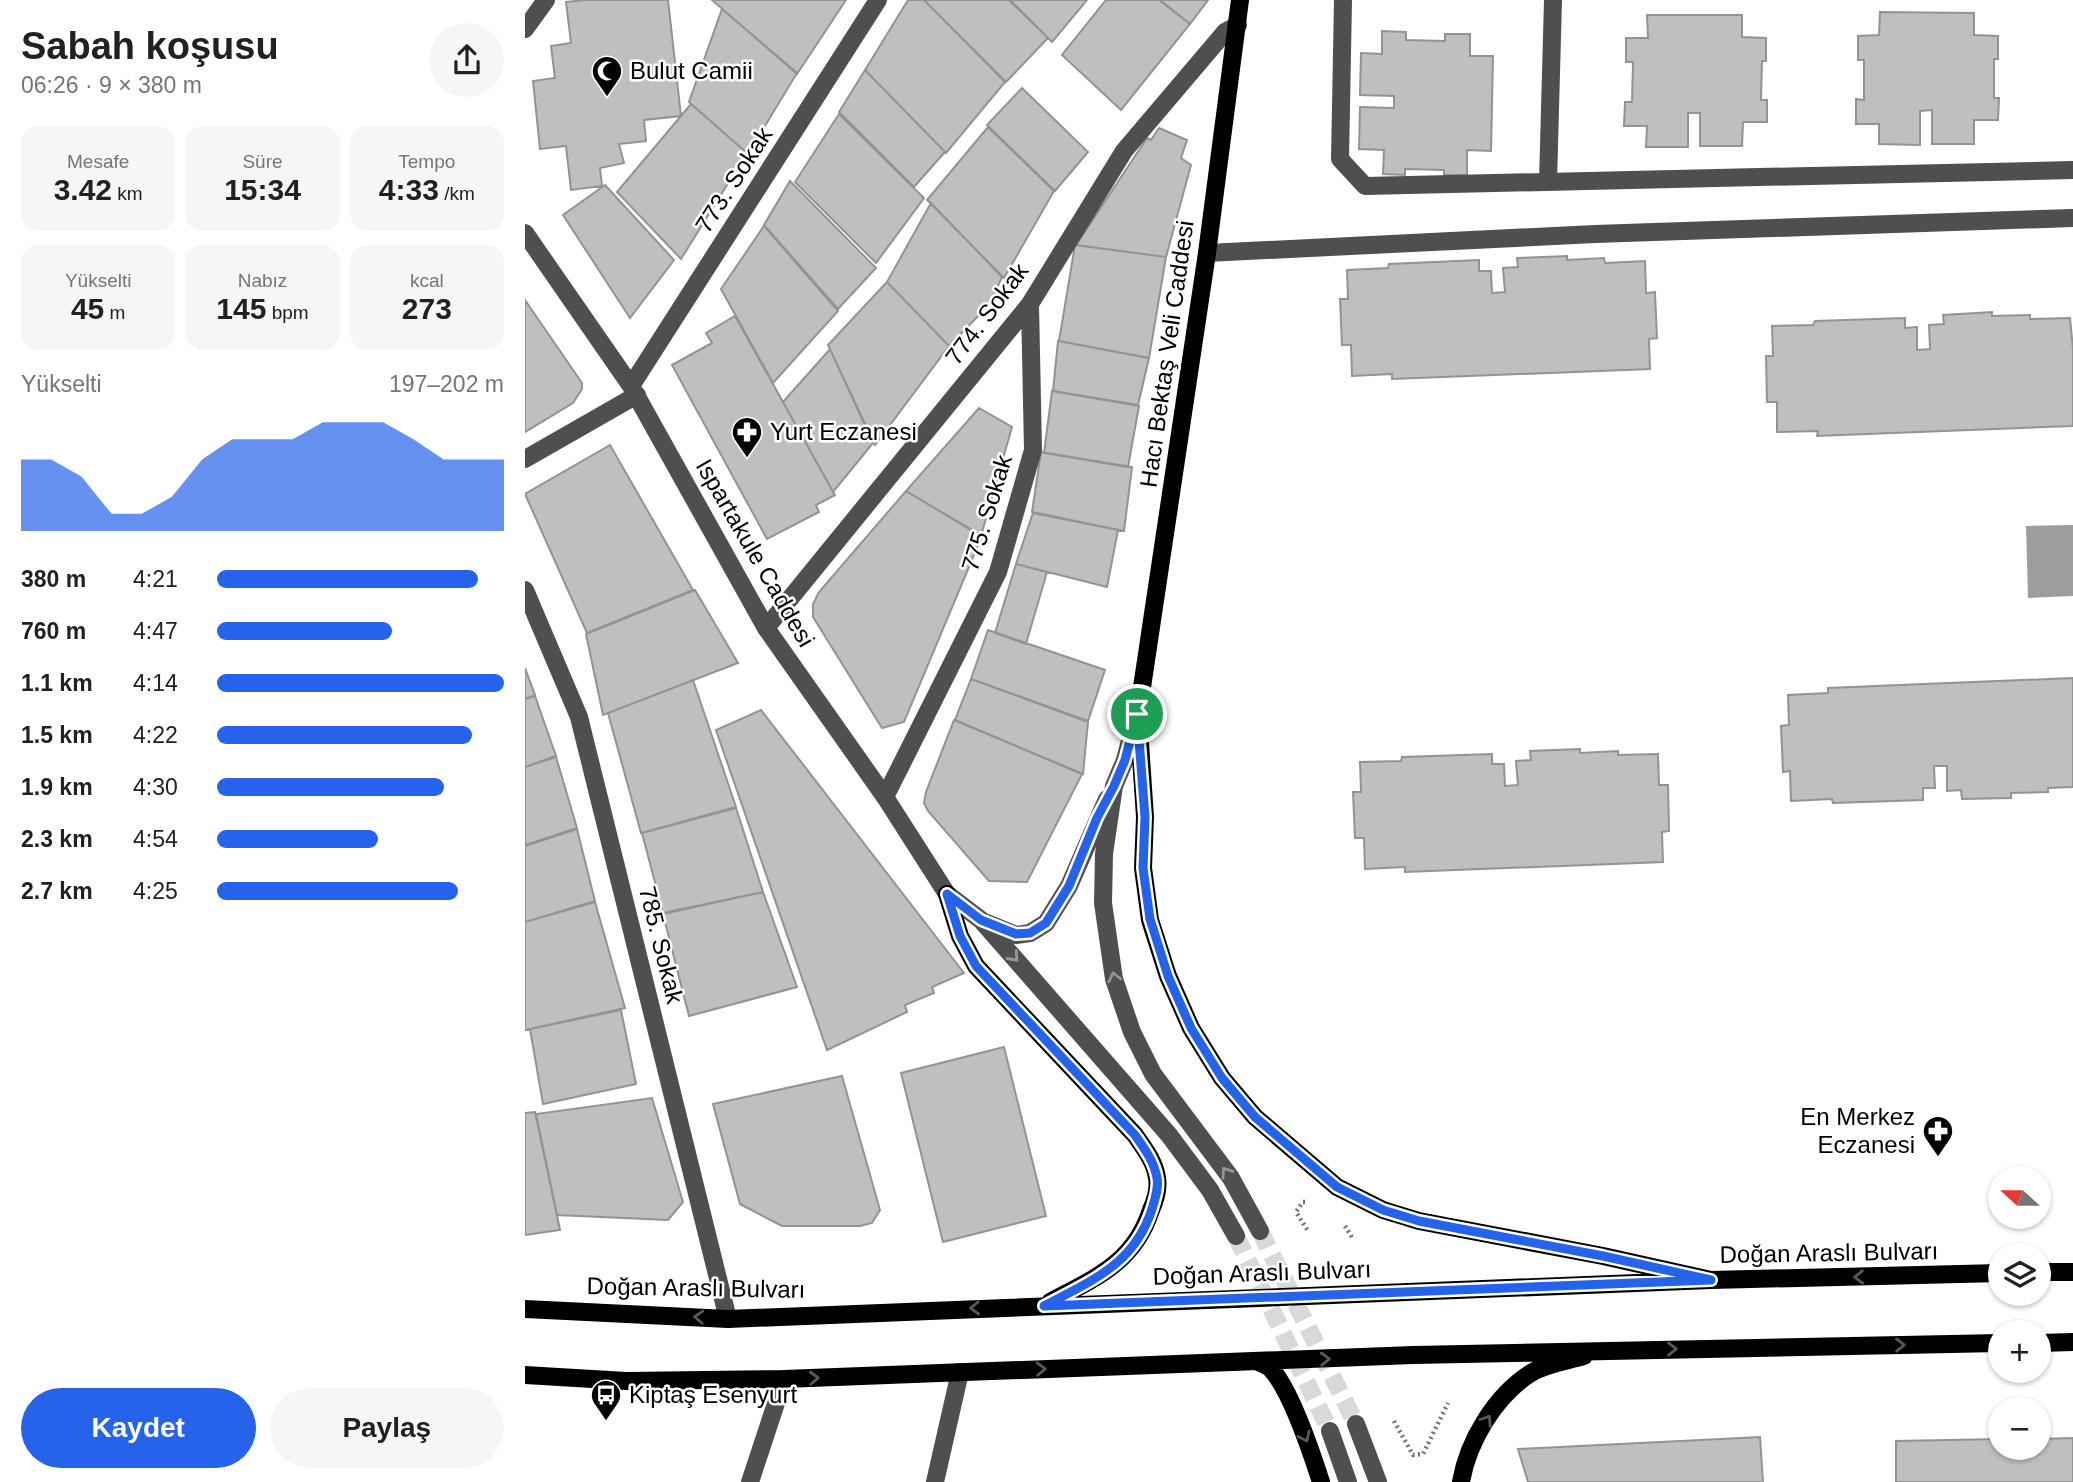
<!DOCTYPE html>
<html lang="tr">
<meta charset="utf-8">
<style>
body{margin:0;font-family:Helvetica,sans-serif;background:#f6f6f6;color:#202124;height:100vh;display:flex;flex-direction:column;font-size:26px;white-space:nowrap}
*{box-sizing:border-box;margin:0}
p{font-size:23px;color:#757577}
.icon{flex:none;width:38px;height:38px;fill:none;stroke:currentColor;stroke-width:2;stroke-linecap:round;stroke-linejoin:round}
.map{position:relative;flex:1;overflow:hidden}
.drawer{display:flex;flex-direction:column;background:#fff;width:525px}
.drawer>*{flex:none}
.needle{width:46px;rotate:291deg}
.buttons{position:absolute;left:1463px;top:1166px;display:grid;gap:14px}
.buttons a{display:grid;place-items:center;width:63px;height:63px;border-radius:50%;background:#fff;box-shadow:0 2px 5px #0004;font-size:35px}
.pin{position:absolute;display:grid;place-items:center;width:60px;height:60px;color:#fff;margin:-30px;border:4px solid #fff;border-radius:50%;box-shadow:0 2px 7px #0007}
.round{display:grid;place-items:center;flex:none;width:74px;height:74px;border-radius:37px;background:#f6f6f6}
.summary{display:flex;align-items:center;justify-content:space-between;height:119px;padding:0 21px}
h1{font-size:38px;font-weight:700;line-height:52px}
.figures{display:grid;grid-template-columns:repeat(3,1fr);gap:10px;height:119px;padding:7px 21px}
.figures div{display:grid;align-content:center;border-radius:18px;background:#f6f6f6;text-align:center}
.figures b{font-size:30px;font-weight:700}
.figures small{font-size:19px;font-weight:400}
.figures p{font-size:19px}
.chart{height:196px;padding:14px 21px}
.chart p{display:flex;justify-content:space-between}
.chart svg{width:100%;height:126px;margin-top:7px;fill:#2563eb;opacity:.7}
.primary-button{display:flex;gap:14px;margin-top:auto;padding:14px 21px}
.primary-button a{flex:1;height:80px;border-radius:42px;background:#2563eb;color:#fff;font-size:28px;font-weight:700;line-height:80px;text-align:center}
.primary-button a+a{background:#f6f6f6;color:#202124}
ul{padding:0 21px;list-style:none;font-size:23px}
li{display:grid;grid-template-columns:112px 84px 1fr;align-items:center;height:52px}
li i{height:18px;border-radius:9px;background:#2563eb}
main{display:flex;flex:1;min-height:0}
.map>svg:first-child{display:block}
.water{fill:#9d9d9d}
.building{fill:#bfbfbf;stroke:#939393;stroke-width:2}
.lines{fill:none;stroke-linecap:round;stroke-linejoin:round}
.minor-tunnel{stroke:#d9d9d9;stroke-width:18;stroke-dasharray:18 9;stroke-linecap:butt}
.path{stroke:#717171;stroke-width:4.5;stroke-dasharray:2 3.5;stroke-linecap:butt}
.minor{stroke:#4f4f4f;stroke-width:18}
.major{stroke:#000;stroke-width:18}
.oneway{stroke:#959595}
.oneway2{stroke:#595959}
.route-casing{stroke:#fff;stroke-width:14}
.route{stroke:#2563eb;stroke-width:9}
.labels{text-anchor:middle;stroke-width:5;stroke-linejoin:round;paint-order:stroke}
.poi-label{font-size:24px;fill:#000;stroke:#fff;text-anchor:start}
.street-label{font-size:24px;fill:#000;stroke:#fff}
</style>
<main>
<section class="drawer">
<div class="summary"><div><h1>Sabah koşusu</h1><p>06:26 · 9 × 380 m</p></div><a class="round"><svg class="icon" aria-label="share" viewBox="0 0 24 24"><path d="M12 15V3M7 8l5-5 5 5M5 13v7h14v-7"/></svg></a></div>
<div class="figures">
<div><p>Mesafe</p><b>3.42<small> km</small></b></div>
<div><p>Süre</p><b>15:34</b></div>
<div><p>Tempo</p><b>4:33<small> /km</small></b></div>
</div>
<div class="figures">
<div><p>Yükselti</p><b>45<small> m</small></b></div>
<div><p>Nabız</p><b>145<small> bpm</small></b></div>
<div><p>kcal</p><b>273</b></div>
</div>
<div class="chart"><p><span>Yükselti</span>197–202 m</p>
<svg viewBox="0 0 160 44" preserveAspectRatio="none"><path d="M0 44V19L10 19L20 25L30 38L40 38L50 32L60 19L70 12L80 12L90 12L100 6L110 6L120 6L130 12L140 19L150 19L160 19V44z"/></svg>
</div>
<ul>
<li><b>380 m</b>4:21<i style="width:91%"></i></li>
<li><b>760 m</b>4:47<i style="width:61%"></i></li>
<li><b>1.1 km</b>4:14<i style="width:100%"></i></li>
<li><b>1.5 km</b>4:22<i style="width:89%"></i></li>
<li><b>1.9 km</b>4:30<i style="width:79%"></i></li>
<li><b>2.3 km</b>4:54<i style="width:56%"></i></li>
<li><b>2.7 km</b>4:25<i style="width:84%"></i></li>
</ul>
<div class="primary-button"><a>Kaydet</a><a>Paylaş</a></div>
</section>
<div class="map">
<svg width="1548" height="1482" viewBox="0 0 1548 1482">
<rect width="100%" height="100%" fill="#fff"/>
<path class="water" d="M1548,525V596L1503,598L1501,526Z"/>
<path class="building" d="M60,0H143L156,116L119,120L121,141L94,144L99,163L75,168L77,186L46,190L41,146L15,149L8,81L30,78L26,46L46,43L41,2Z
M187,0H321L272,74Z
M383,0H399L480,82L421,153L340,70Z
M399,0H484L523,38L481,82Z
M485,0H562L527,42Z
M581,0H635L665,24L596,110L537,55Z
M634,0H683L665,24Z
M197,9L272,73L223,154L164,102Z
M1355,12L1449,13V35L1473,36V59H1469V98H1474L1473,120H1449V144H1407V110L1395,111V145L1354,144V124H1331V99L1339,100V60H1333V36L1354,35Z
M1122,15H1217V37L1241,38V61H1237L1236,100H1242V122H1218L1217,146H1175V113H1163V147H1121L1122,126H1099L1100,102H1107L1108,62H1101V38H1123Z
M857,31L881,32V40L920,41V34H945V56H968L966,151L942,150V175H919V170L880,169V175L858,174L859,150L834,149L835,107L869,108V96L835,95L836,53L857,54Z
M340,70L420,152L389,187L314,112Z
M497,88L563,152L530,191L462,125Z
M166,104L222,153L156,259L92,192Z
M314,114L399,198L351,263L270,182Z
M463,127L529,191L479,278L402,200Z
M634,128L662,140L656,158L666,165L641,257L551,245L622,138L626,140Z
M265,181L351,268L313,309L239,225Z
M80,185L149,260L105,318L38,215Z
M406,203L477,277L465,304L424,346L362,282Z
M239,226L313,311L248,383L196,289Z
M550,245L641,257L624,358L534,341Z
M1042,256V260L1079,258L1080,263L1120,261L1121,293L1130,292L1132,338L1124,339L1125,369L867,379V374L827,376L826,345H817L815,299H823L822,270L863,268L864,264L954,260V271H966L967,293L980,292L978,268L993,267L992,258Z
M362,282L424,346L350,445L303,345Z
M0,300L57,383V389L48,403L0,432Z
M1467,312V316L1505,315V319L1545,318L1548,349V426L1292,436L1293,431L1252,432V402H1242L1241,356H1248L1247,326L1288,325L1290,321L1380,318V328L1392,327V350L1405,349L1404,325L1419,324L1418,315Z
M210,316L310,495L291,505L294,512L242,539L147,365L187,343L181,333Z
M533,341L624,358L613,405L528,391Z
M305,349L348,443L308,492L258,402Z
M527,391L614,406L603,467L519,453Z
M454,408L487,427L456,536L381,491Z
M85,445L168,590L62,633L0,494Z
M516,452L607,467L599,531L507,512Z
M381,491L457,536L379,722L357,728L288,617V604L294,592Z
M508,513L593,530L582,587L491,564Z
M491,564L522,572L501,644L470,633Z
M170,590L213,663L78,715L61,634Z
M463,630L580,670L563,721L446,679Z
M0,668L10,695L0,699Z
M1548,678V787L1523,788V792L1486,793V798L1437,799L1436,790L1422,791V766H1409L1410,788H1398V800L1308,803L1307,799L1266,801L1265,771L1258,772L1256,726L1264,725L1263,695L1303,693V688Z
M446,679L563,722L558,774L430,720Z
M168,680L211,807L116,833L83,713Z
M10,696L31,756L0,767V699Z
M236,710L439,973L407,987L409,993L380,1005L382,1012L302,1050L191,730Z
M429,720L557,774L502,882L464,881L403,811L399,803L401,792Z
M1055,749V753L1093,751V755L1133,754L1134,785H1143L1144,831L1137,832L1138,862L880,872V867L840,869L839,838H830L828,792H836L835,762L876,761L877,757L967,754V764H979L980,786L993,785L991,761L1006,760L1005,751Z
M31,757L52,828L0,845V767Z
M211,808L238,892L138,913L117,833Z
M52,829L70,901L0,922V846Z
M238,892L272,987L164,1016L138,914Z
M70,902L100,1008L0,1030V922Z
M96,1010L111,1084L18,1104L5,1029Z
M479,1047L521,1216L418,1242L376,1073Z
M317,1076L355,1210L347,1223L335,1226H257L215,1204L188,1104Z
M127,1098L158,1202L143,1220L32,1215L11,1114Z
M10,1112L35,1230L0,1235V1113Z
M1235,1437L1238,1482H1003L993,1449Z
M1548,1438V1482H1371V1441L1475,1439V1447H1514V1439Z"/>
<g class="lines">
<path class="minor-tunnel" d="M735,1231L831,1424
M711,1236L805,1431"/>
<path class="path" d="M780,1202H778L771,1212L783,1231
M820,1226L828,1239
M869,1421L888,1455L898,1454L923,1403"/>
<path class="minor" d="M818,0L815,159L840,186L1548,170
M0,29L21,0
M1023,182L1028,0
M0,233L106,386L241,628L360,797L422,894L456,920L644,1135L685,1190L711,1236
M682,253L1070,234L1548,218
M106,386L353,0
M0,459L112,395
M0,590L54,717L203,1319
M241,628L505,304L599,151L700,32L713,25
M612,714L600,760L589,786L579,854L578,903L589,979L607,1032L628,1074L706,1178L735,1231
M360,797L473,572L508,450L505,304
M462,923L491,935L505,933L521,923L544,886L582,799
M831,1424L853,1482
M805,1431L823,1482
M225,1482L259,1379
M410,1482L435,1372"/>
<path class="major" d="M715,0L682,253L613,714L620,817L618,868L625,920L643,976L666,1028L697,1078L730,1117L812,1187L858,1210L894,1221L1078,1256L1186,1280
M422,894L435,936L451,966L610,1135C619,1148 630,1162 632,1178C634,1189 630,1201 626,1210C609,1263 570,1278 525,1302
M1514,1272H1548
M0,1309L203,1319L1186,1280L1475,1273
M1514,1343L1548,1342
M731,1361C736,1363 742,1365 746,1369C765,1389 787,1454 796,1482
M0,1375L101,1381L259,1379L888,1355L1475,1343
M936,1482C943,1441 970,1396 1006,1373C1021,1364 1043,1361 1059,1356"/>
</g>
<defs><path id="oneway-chevron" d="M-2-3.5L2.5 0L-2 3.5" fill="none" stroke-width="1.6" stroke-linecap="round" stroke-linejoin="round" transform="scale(1.75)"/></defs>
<g class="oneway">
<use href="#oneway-chevron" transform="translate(489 957) rotate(48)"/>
<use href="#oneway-chevron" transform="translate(589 977) rotate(-103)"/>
<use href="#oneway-chevron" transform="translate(701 1172) rotate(-125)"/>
</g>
<g class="oneway2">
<use href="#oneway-chevron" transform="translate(1334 1277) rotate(179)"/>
<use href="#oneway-chevron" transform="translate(450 1308) rotate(178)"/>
<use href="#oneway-chevron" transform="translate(174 1317) rotate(-177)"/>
<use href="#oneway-chevron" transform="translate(1375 1345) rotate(-1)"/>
<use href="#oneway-chevron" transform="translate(1147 1349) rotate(-1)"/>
<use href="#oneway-chevron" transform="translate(800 1359) rotate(-2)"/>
<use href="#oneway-chevron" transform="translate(516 1369) rotate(-2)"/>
<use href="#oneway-chevron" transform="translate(289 1378) rotate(-2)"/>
<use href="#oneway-chevron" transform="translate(962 1420) rotate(-56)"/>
<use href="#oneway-chevron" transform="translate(780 1437) rotate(65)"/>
</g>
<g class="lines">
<g class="route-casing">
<path id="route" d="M612,714L620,817L618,868L625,919L643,976L666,1028L697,1078L730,1117L812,1187L858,1210L894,1221L1078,1256L1186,1280L519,1306C567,1280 609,1265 627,1209C630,1199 634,1188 632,1178C629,1161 619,1148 610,1135L451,966L435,936L422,894L456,920L491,934L505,933L521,923L544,886L572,818L589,786L600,760Z"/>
</g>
<use href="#route" class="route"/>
</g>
<defs>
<g id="mosque-pin" transform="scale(1.575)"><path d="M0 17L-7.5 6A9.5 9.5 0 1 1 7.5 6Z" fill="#000" stroke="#fff"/><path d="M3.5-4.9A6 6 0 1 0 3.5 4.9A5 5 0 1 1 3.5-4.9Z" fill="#fff"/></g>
<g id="pharmacy-pin" transform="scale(1.575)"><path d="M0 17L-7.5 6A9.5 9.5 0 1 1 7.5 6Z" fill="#000" stroke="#fff"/><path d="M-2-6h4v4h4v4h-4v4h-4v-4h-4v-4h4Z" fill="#fff"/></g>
<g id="bus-pin" transform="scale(1.575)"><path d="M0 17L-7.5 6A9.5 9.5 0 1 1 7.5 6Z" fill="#000" stroke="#fff"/><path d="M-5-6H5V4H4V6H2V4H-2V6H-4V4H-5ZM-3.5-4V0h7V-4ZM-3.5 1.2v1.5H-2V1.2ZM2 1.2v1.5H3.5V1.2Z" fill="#fff"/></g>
</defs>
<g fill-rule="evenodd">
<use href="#mosque-pin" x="82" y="71"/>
<use href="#pharmacy-pin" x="222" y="432"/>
<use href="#pharmacy-pin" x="1413" y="1131"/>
<use href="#bus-pin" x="81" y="1395"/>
</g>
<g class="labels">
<g class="poi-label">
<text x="105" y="79">Bulut Camii</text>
<text x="245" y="440">Yurt Eczanesi</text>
<text x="1390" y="1125" text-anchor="end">En Merkez<tspan x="1390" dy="28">Eczanesi</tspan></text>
<text x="104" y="1403">Kiptaş Esenyurt</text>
</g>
<g class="street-label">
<text transform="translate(209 180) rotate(-57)" y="8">773. Sokak</text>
<text transform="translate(462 314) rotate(-53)" y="8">774. Sokak</text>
<text transform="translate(642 354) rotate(-82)" y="8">Hacı Bektaş Veli Caddesi</text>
<text transform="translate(462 513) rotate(-73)" y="8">775. Sokak</text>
<text transform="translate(230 553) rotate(60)" y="8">Ispartakule Caddesi</text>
<text transform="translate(136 945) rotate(76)" y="8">785. Sokak</text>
<text transform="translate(1304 1253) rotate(-1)" y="8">Doğan Araslı Bulvarı</text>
<text transform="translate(737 1273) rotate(-2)" y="8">Doğan Araslı Bulvarı</text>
<text transform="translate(171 1288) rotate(1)" y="8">Doğan Araslı Bulvarı</text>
</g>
</g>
</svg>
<div class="buttons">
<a><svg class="needle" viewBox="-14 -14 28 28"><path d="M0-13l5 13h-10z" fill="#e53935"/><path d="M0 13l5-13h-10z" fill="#757577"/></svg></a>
<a><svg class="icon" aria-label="layers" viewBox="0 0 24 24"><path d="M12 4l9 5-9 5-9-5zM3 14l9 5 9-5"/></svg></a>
<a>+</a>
<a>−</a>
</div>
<div class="pin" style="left:612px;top:714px;background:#1e9e55"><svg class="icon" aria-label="arrive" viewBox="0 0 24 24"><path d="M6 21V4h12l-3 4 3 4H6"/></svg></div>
</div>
</main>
